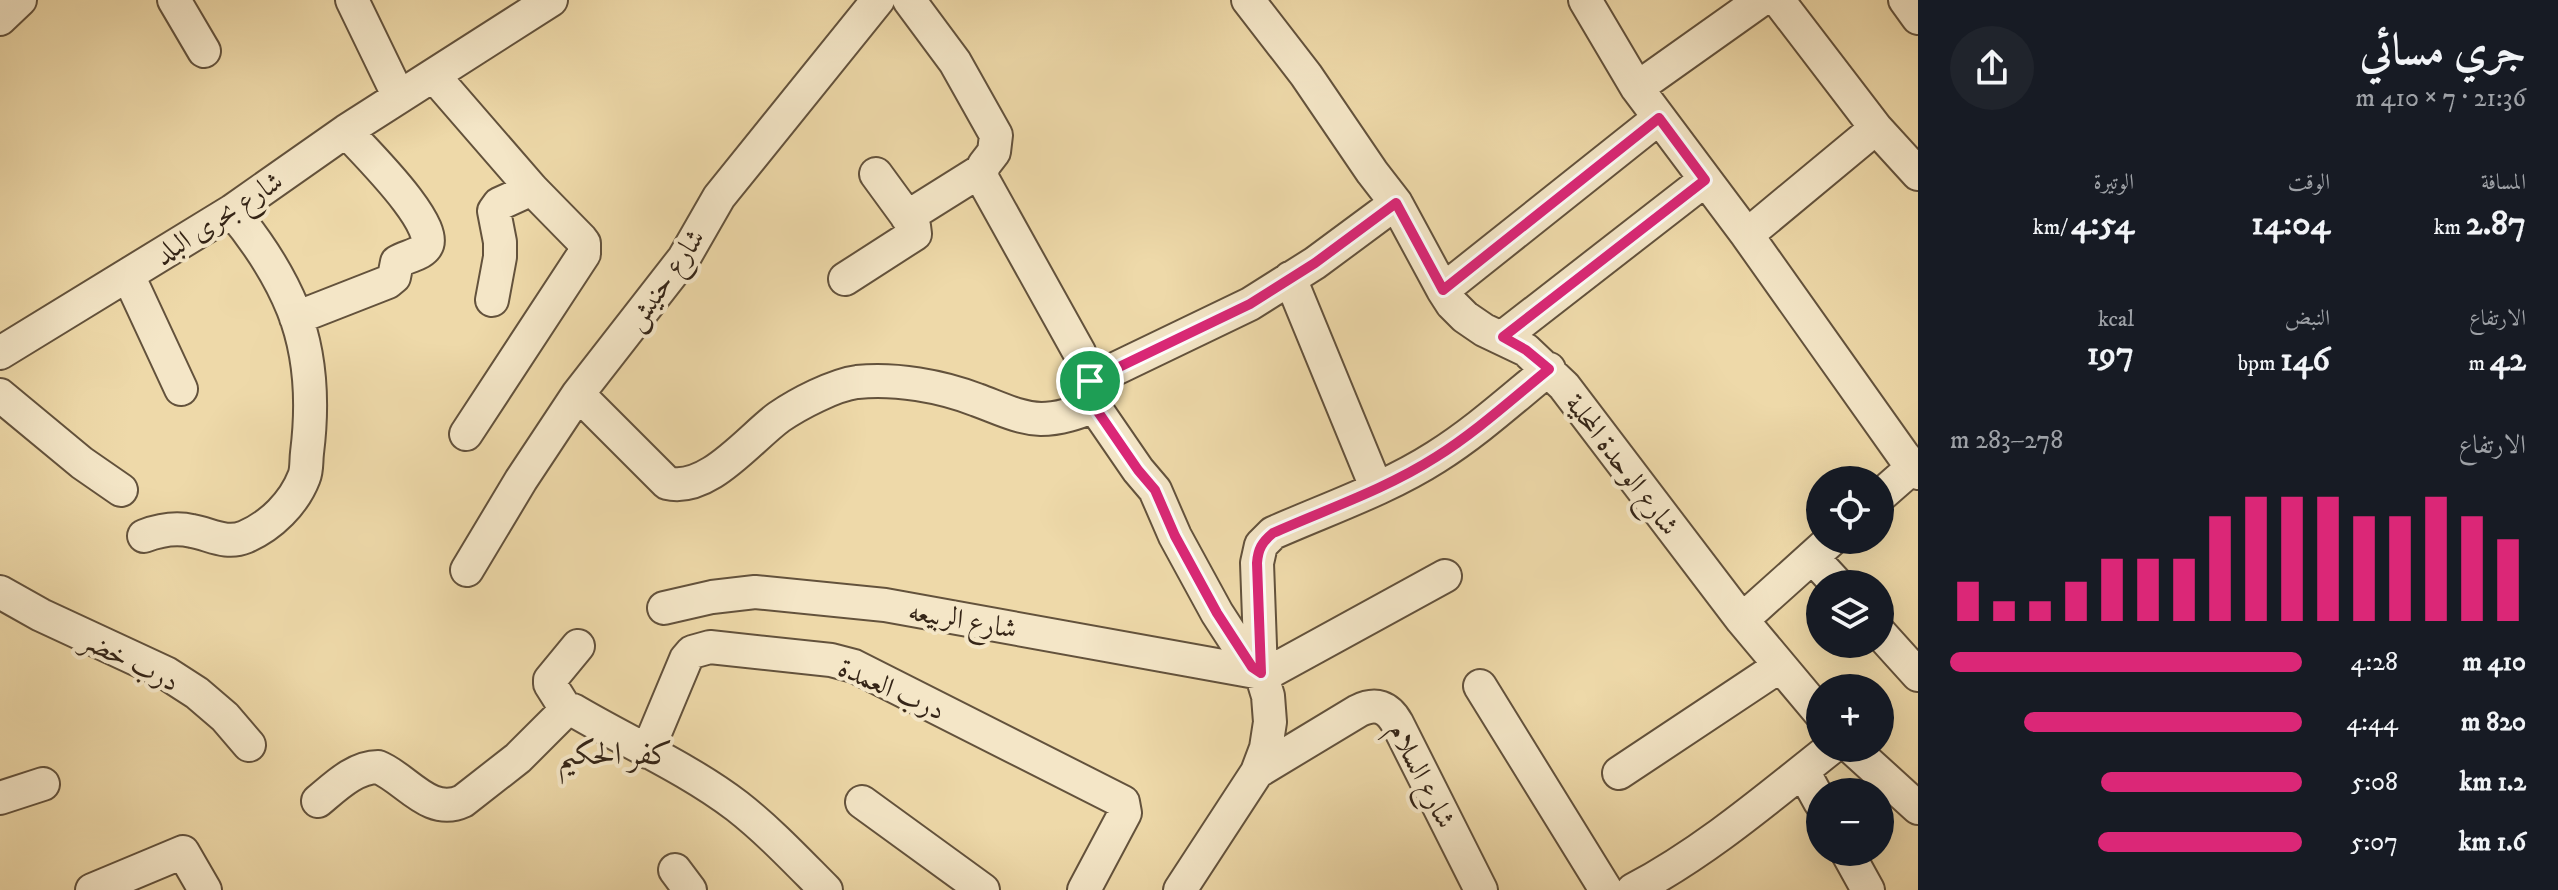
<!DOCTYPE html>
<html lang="ar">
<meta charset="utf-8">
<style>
body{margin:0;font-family:"IM FELL DW Pica",Amiri,serif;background:#20242c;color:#f1f3f6;direction:rtl;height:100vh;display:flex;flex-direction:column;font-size:30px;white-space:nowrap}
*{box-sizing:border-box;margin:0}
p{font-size:26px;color:#9ea1a6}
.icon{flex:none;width:44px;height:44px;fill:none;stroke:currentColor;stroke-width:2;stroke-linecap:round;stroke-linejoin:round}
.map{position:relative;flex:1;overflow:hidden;direction:ltr}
.drawer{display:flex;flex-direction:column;background:#171b24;width:640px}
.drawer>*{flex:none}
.tools{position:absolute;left:1806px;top:466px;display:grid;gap:16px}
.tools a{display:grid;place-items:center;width:88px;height:88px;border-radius:50%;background:#171b24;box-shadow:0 8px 32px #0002;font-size:40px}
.pin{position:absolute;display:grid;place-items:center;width:68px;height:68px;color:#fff;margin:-34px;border:4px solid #fff;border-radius:50%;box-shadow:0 2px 8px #0007}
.round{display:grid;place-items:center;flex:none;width:84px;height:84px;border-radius:42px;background:#20242c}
.summary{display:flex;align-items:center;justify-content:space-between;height:136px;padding:0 32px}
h1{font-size:44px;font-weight:800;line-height:60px}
.figures{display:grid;grid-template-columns:repeat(3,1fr);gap:12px;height:136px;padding:8px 32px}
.figures div{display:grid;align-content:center}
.figures b{font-size:34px;font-weight:800}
.figures small{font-size:22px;font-weight:400}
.figures p{font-size:22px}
.chart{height:224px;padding:16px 32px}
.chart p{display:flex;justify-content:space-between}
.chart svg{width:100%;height:144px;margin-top:8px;stroke:#db2777;stroke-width:6}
ul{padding:0 32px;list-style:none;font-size:26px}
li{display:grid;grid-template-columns:128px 96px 1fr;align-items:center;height:60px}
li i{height:20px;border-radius:10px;background:#db2777}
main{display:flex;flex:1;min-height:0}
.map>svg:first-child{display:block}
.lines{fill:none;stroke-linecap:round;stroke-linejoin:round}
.street-casing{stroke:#63523c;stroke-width:36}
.street{stroke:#f4e6c7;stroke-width:32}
.route-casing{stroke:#fff;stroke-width:16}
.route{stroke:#db2777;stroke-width:10}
.labels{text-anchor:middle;stroke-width:8;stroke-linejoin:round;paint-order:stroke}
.street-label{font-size:28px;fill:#352517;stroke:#f4e6c7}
.quarter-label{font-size:32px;fill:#352517;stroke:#f4e6c7}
</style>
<main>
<section class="drawer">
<div class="summary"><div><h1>جري مسائي</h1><p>21:36 · 7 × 410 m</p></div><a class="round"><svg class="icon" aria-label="share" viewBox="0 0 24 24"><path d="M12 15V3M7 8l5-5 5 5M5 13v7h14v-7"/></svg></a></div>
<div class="figures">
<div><p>المسافة</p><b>2.87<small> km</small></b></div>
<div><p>الوقت</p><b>14:04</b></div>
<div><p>الوتيرة</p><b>4:54<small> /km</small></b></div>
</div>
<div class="figures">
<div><p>الارتفاع</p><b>42<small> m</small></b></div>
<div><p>النبض</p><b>146<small> bpm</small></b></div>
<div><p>kcal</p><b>197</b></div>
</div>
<div class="chart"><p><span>الارتفاع</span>278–283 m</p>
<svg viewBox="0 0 160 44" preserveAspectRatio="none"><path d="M5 44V32M15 44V38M25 44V38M35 44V32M45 44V25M55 44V25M65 44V25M75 44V12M85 44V6M95 44V6M105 44V6M115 44V12M125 44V12M135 44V6M145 44V12M155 44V19"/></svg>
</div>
<ul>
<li><b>410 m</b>4:28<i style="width:100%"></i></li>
<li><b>820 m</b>4:44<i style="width:79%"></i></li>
<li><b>1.2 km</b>5:08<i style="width:57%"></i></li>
<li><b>1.6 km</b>5:07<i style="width:58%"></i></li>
</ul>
</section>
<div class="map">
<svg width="1918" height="890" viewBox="0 0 1918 890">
<rect width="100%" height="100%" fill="#eed9a9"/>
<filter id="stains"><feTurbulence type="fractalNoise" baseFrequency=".0025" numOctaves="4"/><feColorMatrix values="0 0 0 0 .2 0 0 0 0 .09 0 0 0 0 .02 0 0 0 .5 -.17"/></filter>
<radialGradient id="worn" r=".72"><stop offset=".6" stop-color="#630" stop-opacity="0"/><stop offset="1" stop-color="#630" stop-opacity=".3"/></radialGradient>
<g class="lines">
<g class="street-casing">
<path id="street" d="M174,0L204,51
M352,0L399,97
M909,0L955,62L996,135L994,152L984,165L981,176L1079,352L1090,381L1094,406L1138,470L1155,490L1175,536L1217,613L1252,667L1261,673H1268L1445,576
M1248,0L1306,75L1372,172L1396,203L1443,290L1452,304L1465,317L1484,330L1526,350L1564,386L1742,620L1820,713
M1585,0L1637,88L1747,235L1903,455L1918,473
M1778,0L1876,128L1918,174
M1905,0L1918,18
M0,19L20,0
M434,76L532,189L581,239L584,243V254L466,434
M1637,88L1761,0
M907,217L982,170
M1747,235L1876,128
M128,275L181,389
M1290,278L1376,487
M845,279L915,234L914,226L876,174
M1443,290L1659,118
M492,300L500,257V242L494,211L499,204L532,189
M296,318L388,282L394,277L397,262C405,257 419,255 425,248C444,228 360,147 346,131
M1503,337L1705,180
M0,353L232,211L346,131L551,0
M1090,381L1250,304L1315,263L1396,203
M578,394L667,483C708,493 749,439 779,417C798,404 834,385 857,382C895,378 941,386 977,400C999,408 1018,418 1041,419C1060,419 1077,413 1094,406
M0,395L82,463L121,490
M1880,496L1913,467
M144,536C160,530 175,527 192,531C210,534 226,545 245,537C271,526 294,503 304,477C307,470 306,461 307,453C313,405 311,354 293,309C278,272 257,241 232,211
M1812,557L1837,584
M467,570L521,480L578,394L684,258L719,197L878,0
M0,592L41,615L166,673L197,693L225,717L249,745
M664,608L712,597L755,592L885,605L1261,673
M1742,620L1831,540
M1880,633L1918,675
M1480,686L1606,890
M567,711L550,684V680L578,646
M1852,748L1918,808
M647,752L686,659L692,652L710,647L831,660L854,666L1123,802L1125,813L1084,890
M1803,771L1820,802
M1257,772L1358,711C1376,702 1388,707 1397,723L1481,890
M1619,773L1780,666
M0,798L43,784
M318,801C335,787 355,767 378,767C406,778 429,817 463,801L518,758L562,714L573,710C627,742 687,768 737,806C769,831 797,861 826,890
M862,802L983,890
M1847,852L1868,890
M675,870L690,890
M92,890L183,852L205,890
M1180,890L1257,772L1266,748L1270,722L1268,696L1261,673L1257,563L1261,545L1273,533C1327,509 1386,489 1436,457C1476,432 1512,399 1549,369
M1633,890C1705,852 1768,798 1831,748"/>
</g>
<use href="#street" class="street"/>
</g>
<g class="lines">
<g class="route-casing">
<path id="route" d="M1659,118L1705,180L1503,337L1526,350L1549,369C1512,399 1476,432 1436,457C1386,489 1327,509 1273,533C1262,542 1258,549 1257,563L1261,673L1252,667L1217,613L1175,536L1155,490L1138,470L1094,406L1090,381L1250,304L1315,263L1396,203L1443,290Z"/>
</g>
<use href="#route" class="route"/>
</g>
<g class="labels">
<g class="street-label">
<text transform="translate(218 217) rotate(-33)" y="10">شارع بحرى البلد</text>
<text transform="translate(664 279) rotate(-55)" y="10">شارع حنيش</text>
<text transform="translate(1623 464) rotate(53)" y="10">شارع الوحدة المحلية</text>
<text transform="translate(963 619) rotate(10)" y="10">شارع الربيعه</text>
<text transform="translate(131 660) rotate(26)" y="10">درب خضر</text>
<text transform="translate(892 688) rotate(24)" y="10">درب العمدة</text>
<text transform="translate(1423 775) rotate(63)" y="10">شارع السلام</text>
</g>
<g class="quarter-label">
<text x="615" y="764">كفر الحكيم</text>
</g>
</g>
<rect width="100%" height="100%" filter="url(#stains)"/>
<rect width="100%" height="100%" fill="url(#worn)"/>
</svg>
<div class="tools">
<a><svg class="icon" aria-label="locate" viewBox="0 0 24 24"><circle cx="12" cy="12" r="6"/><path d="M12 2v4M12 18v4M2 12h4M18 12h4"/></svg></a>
<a><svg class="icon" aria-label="layers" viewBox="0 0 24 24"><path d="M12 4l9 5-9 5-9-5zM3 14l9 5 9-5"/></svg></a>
<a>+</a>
<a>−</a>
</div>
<div class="pin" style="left:1090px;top:381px;background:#1e9e55"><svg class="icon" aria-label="arrive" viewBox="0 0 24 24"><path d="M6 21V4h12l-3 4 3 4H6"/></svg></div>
</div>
</main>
